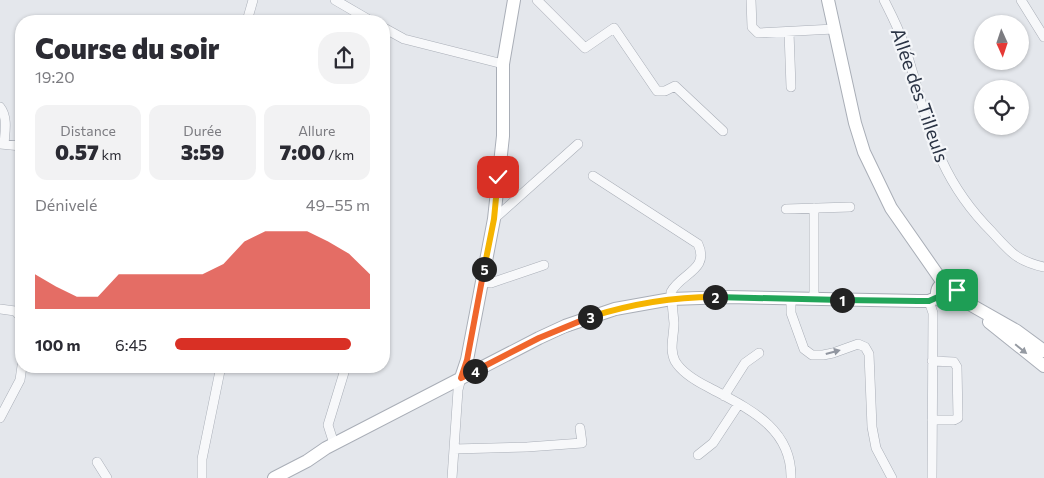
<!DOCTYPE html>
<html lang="fr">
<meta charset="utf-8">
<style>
body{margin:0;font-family:Commissioner,sans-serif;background:#f2f2f3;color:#2b2b33;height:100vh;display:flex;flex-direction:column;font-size:19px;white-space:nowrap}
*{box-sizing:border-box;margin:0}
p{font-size:16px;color:#7c7c81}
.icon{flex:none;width:28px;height:28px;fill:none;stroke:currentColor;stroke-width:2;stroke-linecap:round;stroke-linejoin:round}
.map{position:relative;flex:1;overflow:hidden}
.details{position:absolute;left:15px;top:15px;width:375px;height:358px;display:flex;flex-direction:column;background:#fff;border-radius:20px;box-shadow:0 1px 4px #0004}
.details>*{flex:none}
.needle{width:32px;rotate:177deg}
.tools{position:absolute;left:974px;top:15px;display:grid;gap:10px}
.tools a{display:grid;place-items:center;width:55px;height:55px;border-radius:50%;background:#fff;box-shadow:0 1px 4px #0004;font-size:25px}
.pin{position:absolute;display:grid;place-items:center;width:42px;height:42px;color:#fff;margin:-21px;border-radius:10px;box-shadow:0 2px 8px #0006}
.km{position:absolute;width:25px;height:25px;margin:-12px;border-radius:50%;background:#222;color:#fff;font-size:14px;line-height:25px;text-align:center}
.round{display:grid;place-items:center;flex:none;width:52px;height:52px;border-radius:20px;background:#f2f2f3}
.overview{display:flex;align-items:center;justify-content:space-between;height:85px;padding:0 20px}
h1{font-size:28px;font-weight:800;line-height:38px}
.figures{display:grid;grid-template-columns:repeat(3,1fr);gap:8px;height:85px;padding:5px 20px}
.figures div{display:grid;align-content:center;border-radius:12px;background:#f2f2f3;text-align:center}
.figures b{font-size:21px;font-weight:800}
.figures small{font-size:14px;font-weight:400}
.figures p{font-size:14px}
.chart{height:140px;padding:10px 20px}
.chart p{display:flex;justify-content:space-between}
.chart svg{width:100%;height:90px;margin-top:5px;fill:#d93025;opacity:.7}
ul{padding:0 20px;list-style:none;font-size:16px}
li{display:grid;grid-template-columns:80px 60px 1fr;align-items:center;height:38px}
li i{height:12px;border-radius:6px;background:#d93025}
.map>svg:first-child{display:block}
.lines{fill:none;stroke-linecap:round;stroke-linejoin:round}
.street-casing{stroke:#a9aeb7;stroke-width:10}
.secondary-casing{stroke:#a9aeb7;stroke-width:14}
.street{stroke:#f7f8fa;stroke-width:9}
.secondary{stroke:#fff;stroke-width:12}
.oneway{fill:#959aa2}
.oneway2{fill:#9196a0}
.split-1-casing{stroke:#fff;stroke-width:10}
.split-2-casing{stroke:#fff;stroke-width:10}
.split-3-casing{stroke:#fff;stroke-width:10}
.split-4-casing{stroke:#fff;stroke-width:10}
.split-5-casing{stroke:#fff;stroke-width:10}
.split-6-casing{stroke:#fff;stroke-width:10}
.split-1{stroke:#22a559;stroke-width:6}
.split-2{stroke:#22a559;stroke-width:6}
.split-3{stroke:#f5b400;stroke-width:6}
.split-4{stroke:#f0652b;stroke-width:6}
.split-5{stroke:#f0652b;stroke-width:6}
.split-6{stroke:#f5b400;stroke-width:6}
.labels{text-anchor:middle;stroke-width:4.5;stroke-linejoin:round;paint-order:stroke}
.street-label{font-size:19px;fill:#2b3445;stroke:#f4f6f9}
</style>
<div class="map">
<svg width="1044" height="478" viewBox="0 0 1044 478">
<rect width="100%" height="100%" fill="#e4e7ec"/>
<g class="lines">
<g class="street-casing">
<path id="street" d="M335,0L371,21
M537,0L585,48L614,28L657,91H665L675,86L723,131
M751,0L752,27L758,33L834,29
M884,0C891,14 898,27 903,42C917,81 924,123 942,161C954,187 972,212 992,232C1010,252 1017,261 1044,267
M1021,0L1044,37
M247,21L253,0
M384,28L404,39L503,64
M789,32L791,87
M0,107C8,117 5,132 4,144
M0,144L21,146
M593,176L698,244C710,270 681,273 671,292C672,302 673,313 674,323C674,336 669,349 675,361C682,373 696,381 708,387C747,408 792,427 791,478
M814,208V299
M786,209L850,207
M494,219L578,144
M482,282L491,283L544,265
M791,299V313L804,349L812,355H823L833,353L858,344L865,347L869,354L872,427L876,448L892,478
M929,301L933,313L932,478
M0,309L15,311L21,317
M724,396L745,363L759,353
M0,418L20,380L22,366
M932,420H954L958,418L957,367L954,362L932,361
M334,444L328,425L346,366
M454,449L527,447L582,443L580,428
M698,455L713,443L738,405
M97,462L107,478
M202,478V459L221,366
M452,478L458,390L461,378"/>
</g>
<g class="secondary-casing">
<path id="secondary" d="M828,0L855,123L864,152L891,208L944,284
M937 293a10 10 0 1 1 20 0a10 10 0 1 1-20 0Z
M957,297L1017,331L1044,351
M989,322L1044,366
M461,378L467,360L494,219L503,136V64L514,0
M274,478L307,461L326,448L539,338L565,326L615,309L671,299L728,297L918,301H929L938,297"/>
</g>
<use href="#street" class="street"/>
<use href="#secondary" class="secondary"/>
</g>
<defs><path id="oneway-solid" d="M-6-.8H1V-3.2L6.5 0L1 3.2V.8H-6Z" transform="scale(1.25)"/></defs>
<use class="oneway" href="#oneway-solid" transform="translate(1021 349) rotate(39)"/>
<use class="oneway2" href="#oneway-solid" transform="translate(833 352) rotate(-15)"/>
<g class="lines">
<g class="split-1-casing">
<path id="split-1" d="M842,300L918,301H929L938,297C943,304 949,305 955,300L957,290"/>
</g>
<g class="split-2-casing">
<path id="split-2" d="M715,297L842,300"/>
</g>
<g class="split-3-casing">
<path id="split-3" d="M590,317C631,304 672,297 715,297"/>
</g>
<g class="split-4-casing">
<path id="split-4" d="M475,371L539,338L590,317"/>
</g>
<g class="split-5-casing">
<path id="split-5" d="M475,371L461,378L467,360L484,269"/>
</g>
<g class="split-6-casing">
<path id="split-6" d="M484,269L494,219L498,177"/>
</g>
<use href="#split-1" class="split-1"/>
<use href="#split-2" class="split-2"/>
<use href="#split-3" class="split-3"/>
<use href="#split-4" class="split-4"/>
<use href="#split-5" class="split-5"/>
<use href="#split-6" class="split-6"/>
</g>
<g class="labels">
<g class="street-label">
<text transform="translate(920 95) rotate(71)" y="7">Allée des Tilleuls</text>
</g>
</g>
</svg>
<div class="tools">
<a><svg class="needle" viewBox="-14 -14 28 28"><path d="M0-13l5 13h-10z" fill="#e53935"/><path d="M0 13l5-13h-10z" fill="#7c7c81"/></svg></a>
<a><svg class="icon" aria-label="locate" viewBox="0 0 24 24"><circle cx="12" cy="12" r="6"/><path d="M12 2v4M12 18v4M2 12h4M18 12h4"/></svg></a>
</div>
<div class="pin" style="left:957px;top:290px;background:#1e9e55"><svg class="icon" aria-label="arrive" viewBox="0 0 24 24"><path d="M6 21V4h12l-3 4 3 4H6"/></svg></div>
<div class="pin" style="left:498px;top:177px;background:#d93025"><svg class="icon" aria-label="check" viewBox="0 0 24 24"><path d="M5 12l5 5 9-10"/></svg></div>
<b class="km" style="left:842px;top:300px">1</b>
<b class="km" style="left:715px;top:297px">2</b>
<b class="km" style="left:590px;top:317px">3</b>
<b class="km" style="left:475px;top:371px">4</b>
<b class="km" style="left:484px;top:269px">5</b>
<section class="details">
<div class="overview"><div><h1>Course du soir</h1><p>19:20</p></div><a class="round"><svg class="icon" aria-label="share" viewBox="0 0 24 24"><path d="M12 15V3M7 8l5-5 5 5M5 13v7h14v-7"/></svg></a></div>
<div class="figures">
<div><p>Distance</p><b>0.57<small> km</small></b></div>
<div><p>Durée</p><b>3:59</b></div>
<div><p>Allure</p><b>7:00<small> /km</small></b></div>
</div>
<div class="chart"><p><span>Dénivelé</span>49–55 m</p>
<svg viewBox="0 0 160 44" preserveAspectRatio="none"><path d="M0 44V27L10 33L20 38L30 38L40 27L50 27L60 27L70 27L80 27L90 22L100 11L110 6L120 6L130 6L140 11L150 17L160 27V44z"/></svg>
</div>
<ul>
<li><b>100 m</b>6:45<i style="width:90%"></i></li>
</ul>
</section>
</div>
